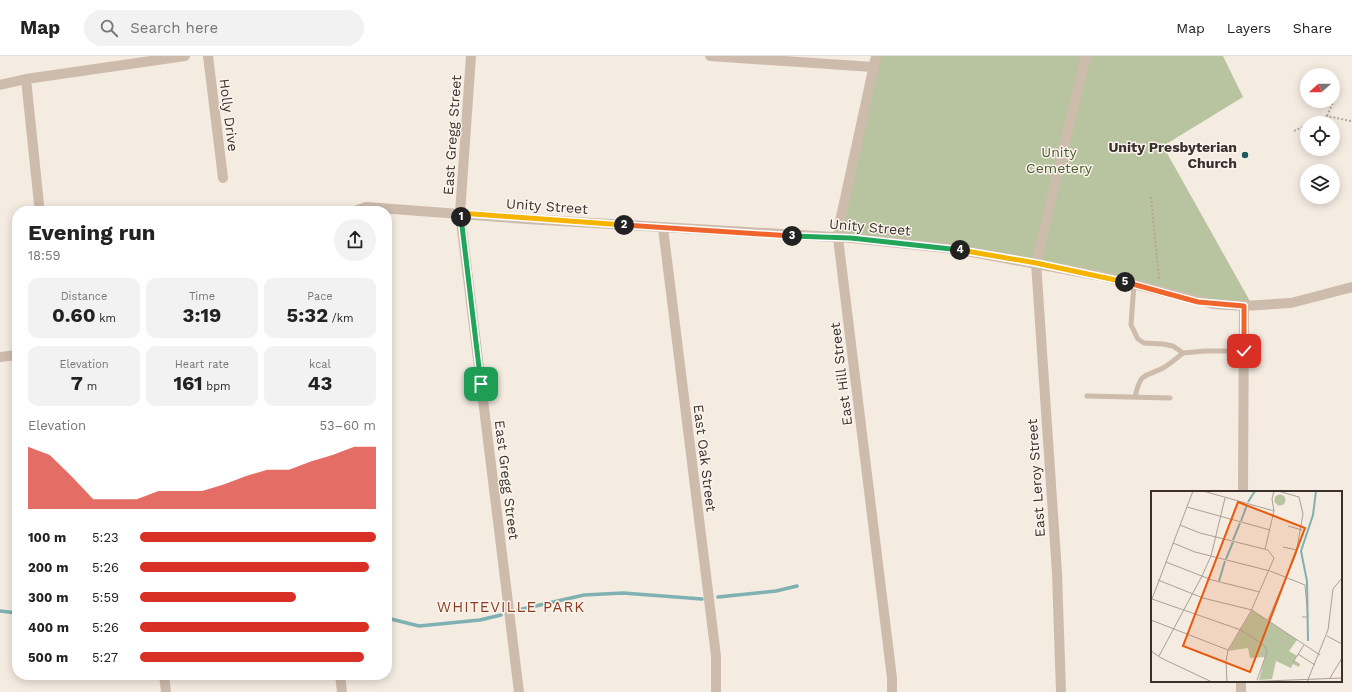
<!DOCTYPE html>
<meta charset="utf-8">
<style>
body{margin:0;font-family:"Work Sans",sans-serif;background:#f2f2f2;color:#222;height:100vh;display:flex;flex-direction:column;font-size:15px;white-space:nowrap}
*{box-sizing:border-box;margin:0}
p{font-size:13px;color:#767676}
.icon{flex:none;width:22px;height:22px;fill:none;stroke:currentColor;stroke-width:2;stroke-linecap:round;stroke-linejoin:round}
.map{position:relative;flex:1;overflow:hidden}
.drawer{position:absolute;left:12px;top:150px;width:380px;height:474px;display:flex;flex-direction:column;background:#fff;border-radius:16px;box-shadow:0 2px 10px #0003}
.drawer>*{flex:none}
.needle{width:26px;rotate:249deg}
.buttons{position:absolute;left:1300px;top:12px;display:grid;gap:8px}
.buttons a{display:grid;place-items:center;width:40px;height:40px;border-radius:50%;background:#fff;box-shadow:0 2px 10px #0003;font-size:20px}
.pin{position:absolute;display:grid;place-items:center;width:34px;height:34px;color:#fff;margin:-17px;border-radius:8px;box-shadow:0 2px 6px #0006}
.km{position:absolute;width:20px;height:20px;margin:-10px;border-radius:50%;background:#222;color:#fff;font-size:11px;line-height:20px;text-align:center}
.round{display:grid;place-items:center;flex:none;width:42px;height:42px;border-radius:21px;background:#f2f2f2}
.head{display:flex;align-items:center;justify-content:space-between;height:68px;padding:0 16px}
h1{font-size:22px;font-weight:700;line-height:30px}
.metrics{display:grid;grid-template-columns:repeat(3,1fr);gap:6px;height:68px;padding:4px 16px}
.metrics div{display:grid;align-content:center;border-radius:10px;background:#f2f2f2;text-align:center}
.metrics b{font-size:20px;font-weight:700}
.metrics small{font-size:11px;font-weight:400}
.metrics p{font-size:11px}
.chart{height:112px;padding:8px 16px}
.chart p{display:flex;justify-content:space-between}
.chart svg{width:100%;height:72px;margin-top:4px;fill:#d93025;opacity:.7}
ul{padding:0 16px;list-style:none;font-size:13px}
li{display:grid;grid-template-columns:64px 48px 1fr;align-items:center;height:30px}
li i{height:10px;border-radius:5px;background:#d93025}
header{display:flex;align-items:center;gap:24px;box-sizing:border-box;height:56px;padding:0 20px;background:#fff;border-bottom:1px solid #e0e0e0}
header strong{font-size:19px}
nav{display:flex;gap:22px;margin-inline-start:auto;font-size:14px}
.search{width:280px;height:36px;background:#f2f2f2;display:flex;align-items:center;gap:10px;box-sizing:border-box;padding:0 14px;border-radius:22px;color:#767676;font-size:15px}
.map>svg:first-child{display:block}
.green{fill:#b8c4a0}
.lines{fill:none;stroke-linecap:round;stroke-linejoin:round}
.stream{stroke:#7fb0b2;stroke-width:3.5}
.path{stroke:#b9a596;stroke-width:2;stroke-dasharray:2 2;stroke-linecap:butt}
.service{stroke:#cdbbac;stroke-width:5}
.minor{stroke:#cdbbac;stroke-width:10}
.split-1-casing{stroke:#fff;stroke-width:8}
.split-2-casing{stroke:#fff;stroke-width:8}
.split-3-casing{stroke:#fff;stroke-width:8}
.split-4-casing{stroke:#fff;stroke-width:8}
.split-5-casing{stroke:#fff;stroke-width:8}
.split-6-casing{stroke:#fff;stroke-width:8}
.split-1{stroke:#22a559;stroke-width:5}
.split-2{stroke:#f5b400;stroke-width:5}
.split-3{stroke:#f0652b;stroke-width:5}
.split-4{stroke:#22a559;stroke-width:5}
.split-5{stroke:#f5b400;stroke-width:5}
.split-6{stroke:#f0652b;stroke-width:5}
.poi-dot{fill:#1f5a5e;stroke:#fbf5ee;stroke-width:1.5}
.labels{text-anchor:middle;stroke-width:3;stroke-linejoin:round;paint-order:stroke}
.street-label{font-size:14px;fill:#3b302b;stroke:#fbf5ee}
.poi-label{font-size:14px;font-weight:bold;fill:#3b302b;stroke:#fbf5ee;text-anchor:end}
.park-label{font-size:14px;fill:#4a5a2e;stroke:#fbf5ee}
.neighbourhood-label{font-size:15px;letter-spacing:1px;fill:#8c3b22;stroke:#fbf5ee}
.inset-river{fill:none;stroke:#7fb0b2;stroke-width:2}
.inset-road{fill:none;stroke:#aaa098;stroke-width:1}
.view{fill:#e8590c;fill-opacity:0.15;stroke:#e8590c;stroke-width:2}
.inset-edge{fill:none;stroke:#3b302b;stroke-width:2}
</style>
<header>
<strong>Map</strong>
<div class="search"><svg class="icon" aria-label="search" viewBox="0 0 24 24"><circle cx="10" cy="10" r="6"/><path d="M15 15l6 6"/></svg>Search here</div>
<nav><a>Map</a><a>Layers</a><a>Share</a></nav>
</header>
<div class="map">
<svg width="1352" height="636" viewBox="0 0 1352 636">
<rect width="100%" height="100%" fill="#f4ebe1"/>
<path class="green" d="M878,0H1223L1243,41L1163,90L1251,247L1212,246L1105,219L841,180Z"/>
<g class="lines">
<path class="stream" d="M718,541L776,535L797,530
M518,554L584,539L623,537L702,543
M0,555L17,557
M387,562L419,570L480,564L501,559"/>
<path class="path" d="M1327,60L1340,31
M1311,67L1327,60L1351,65
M1294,75L1307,69
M1151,141L1159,223"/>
<path class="service" d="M1134,228L1131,269L1138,283L1144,287L1163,288L1173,290L1183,297L1205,295H1244
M1087,340L1170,342
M1135,341C1141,315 1144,322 1163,312C1170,308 1177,302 1183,297"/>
<path class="minor" d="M208,0L223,122
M471,0L460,157L519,636
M710,0L873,11
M876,0L839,170L838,182L892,622V636
M26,23L39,148
M0,29L26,23L185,0
M355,155L366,151L526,163L851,182L955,193L1101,220L1213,248L1244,250L1291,247L1352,231
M663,172L716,600V636
M0,301L17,299
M1243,436L1244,250
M164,619L166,636
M340,619L342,636
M1061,636L1057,517L1036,207L1086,0
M1241,636V625"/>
</g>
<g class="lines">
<g class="split-1-casing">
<path id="split-1" d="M461,161L481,328"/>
</g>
<g class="split-2-casing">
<path id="split-2" d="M461,161L460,157L624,169"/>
</g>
<g class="split-3-casing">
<path id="split-3" d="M624,169L792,180"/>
</g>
<g class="split-4-casing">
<path id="split-4" d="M792,180L851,182L960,194"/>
</g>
<g class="split-5-casing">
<path id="split-5" d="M960,194L1036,207L1125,226"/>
</g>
<g class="split-6-casing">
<path id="split-6" d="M1125,226L1198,246L1244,250V295"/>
</g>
<use href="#split-1" class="split-1"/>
<use href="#split-2" class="split-2"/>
<use href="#split-3" class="split-3"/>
<use href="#split-4" class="split-4"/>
<use href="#split-5" class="split-5"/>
<use href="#split-6" class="split-6"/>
</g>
<circle class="poi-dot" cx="1245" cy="99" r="4"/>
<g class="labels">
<g class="street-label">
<text transform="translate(229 59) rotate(83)" y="5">Holly Drive</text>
<text transform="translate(452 79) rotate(-86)" y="5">East Gregg Street</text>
<text transform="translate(547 150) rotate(4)" y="5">Unity Street</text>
<text transform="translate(870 171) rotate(5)" y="5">Unity Street</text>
<text transform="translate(841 318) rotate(-97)" y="5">East Hill Street</text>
<text transform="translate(705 402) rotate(83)" y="5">East Oak Street</text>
<text transform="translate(1036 422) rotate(-94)" y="5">East Leroy Street</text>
<text transform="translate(507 424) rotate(83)" y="5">East Gregg Street</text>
</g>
<g class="poi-label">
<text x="1237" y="96">Unity Presbyterian<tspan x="1237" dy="16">Church</tspan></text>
</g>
<g class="park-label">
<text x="1059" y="101">Unity<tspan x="1059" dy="16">Cemetery</tspan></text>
</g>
<g class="neighbourhood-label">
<text x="511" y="556">WHITEVILLE PARK</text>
</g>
</g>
<g transform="translate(1151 435)">
<rect width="191" height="191" fill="#f4ebe1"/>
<path d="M123.5 9a5.5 5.5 0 1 1 11 0a5.5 5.5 0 1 1-11 0ZM101,119L146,149L138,160L146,165L143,169L149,173L148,176L142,173L140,177L125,170L121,188L108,189L114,166L99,167L97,157L77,160Z" fill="#b8c4a0"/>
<path class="inset-river" d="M97,11L104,0M90,30L96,14M82,49L89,32M75,68L82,51M68,90L74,70M157,150L156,90L150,60L162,24L165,0"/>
<path class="inset-road" d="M42,0L1,108L90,139L114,155L116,161L106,189M52,0L123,20M127,0L148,6M36,16L119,39M29,34L49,42L117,59L123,67L100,120L77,159L75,170L76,191M137,35L151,39M22,52L44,61L119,80L154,94L157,126H151M132,56L146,59M114,58L123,20L121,8L123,0M15,71L61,89L109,101M7,89L52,107L101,119L169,164M0,129L77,159M117,129L145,63L152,23L148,6M176,145L191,153M0,160L10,167L61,191M147,163L164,174M8,165L51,85L60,65L74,7M142,171L153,154M179,187L191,167M91,191L191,187M156,191L177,139L182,98L191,87"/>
<path class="view" d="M87,11L154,37L99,181L32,155Z"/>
<rect width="191" height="191" class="inset-edge"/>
</g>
</svg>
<div class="buttons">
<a><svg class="needle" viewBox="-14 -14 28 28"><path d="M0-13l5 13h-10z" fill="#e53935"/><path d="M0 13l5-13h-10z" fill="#767676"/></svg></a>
<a><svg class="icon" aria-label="locate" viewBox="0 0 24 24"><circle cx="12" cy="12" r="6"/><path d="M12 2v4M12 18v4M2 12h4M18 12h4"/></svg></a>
<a><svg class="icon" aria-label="layers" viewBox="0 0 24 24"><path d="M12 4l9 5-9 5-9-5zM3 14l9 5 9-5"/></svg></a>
</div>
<div class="pin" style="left:481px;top:328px;background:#1e9e55"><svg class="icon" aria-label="arrive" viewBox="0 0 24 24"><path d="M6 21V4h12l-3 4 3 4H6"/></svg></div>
<div class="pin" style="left:1244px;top:295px;background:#d93025"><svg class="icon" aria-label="check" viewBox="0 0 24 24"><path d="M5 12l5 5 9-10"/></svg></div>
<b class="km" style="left:461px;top:161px">1</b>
<b class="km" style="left:624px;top:169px">2</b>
<b class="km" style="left:792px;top:180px">3</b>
<b class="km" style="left:960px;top:194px">4</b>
<b class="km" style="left:1125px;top:226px">5</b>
<section class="drawer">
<div class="head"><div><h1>Evening run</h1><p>18:59</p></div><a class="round"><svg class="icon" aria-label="share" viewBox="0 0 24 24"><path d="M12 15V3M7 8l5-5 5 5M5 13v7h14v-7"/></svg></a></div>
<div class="metrics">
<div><p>Distance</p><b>0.60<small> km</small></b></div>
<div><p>Time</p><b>3:19</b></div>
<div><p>Pace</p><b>5:32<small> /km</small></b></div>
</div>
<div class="metrics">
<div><p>Elevation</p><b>7<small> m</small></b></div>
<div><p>Heart rate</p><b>161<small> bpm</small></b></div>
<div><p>kcal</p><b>43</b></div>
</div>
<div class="chart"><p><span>Elevation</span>53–60 m</p>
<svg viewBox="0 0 160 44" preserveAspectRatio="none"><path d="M0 44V6L10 11L20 24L30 38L40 38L50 38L60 33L70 33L80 33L90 29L100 24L110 20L120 20L130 15L140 11L150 6L160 6V44z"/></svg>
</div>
<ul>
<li><b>100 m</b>5:23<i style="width:100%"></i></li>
<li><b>200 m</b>5:26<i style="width:97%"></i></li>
<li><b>300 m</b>5:59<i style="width:66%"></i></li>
<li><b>400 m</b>5:26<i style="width:97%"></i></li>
<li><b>500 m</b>5:27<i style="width:95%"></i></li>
</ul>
</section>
</div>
